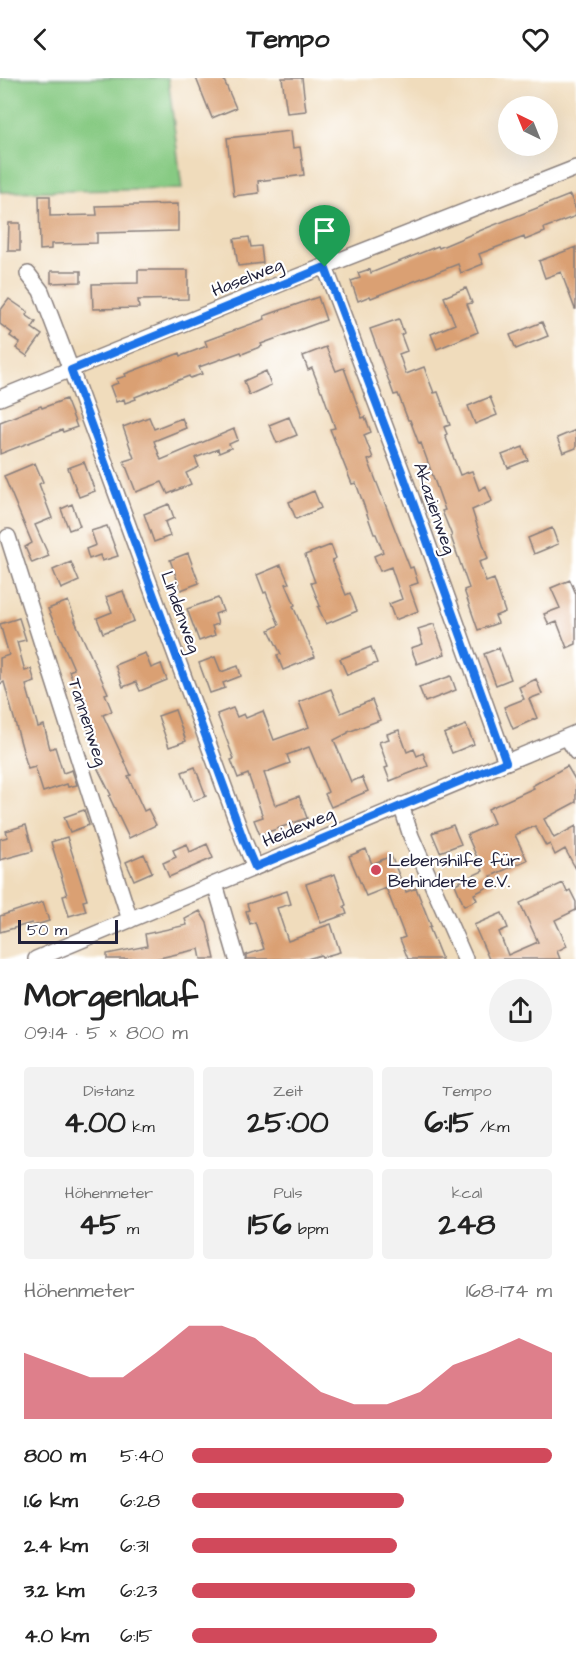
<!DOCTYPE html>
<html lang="de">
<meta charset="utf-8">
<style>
body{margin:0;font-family:"Architects Daughter",sans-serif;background:#f2f2f2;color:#222;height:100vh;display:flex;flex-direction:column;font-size:22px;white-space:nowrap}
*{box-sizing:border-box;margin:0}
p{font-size:20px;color:#767676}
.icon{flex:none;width:33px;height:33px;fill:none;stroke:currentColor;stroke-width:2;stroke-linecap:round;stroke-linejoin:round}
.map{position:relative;height:881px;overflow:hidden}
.sheet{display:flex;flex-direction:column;background:#fff;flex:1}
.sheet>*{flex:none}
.needle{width:39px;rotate:317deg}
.tools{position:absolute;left:498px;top:18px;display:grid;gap:12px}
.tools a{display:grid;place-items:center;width:60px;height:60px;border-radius:50%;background:#fff;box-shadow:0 6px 24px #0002;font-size:30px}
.scale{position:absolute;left:18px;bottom:15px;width:100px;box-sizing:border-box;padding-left:6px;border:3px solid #22223b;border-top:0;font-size:16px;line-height:21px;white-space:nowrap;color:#22223b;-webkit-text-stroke:4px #fff;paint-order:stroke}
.pin{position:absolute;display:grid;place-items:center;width:51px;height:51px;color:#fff;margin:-62px -26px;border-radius:50% 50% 50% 0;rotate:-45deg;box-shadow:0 0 6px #0007}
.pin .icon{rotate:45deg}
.round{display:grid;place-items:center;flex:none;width:63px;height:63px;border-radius:32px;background:#f2f2f2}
.summary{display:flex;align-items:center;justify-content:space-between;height:102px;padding:0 24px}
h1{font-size:33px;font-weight:700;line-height:45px}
.figures{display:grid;grid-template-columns:repeat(3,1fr);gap:9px;height:102px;padding:6px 24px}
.figures div{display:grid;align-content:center;border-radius:6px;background:#f2f2f2;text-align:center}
.figures b{font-size:30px;font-weight:700}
.figures small{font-size:16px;font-weight:400}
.figures p{font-size:16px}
.chart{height:168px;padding:12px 24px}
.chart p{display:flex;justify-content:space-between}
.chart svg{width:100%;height:108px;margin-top:6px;fill:#d1495b;opacity:.7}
ul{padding:0 24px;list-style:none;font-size:20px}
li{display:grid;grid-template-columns:96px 72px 1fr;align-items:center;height:45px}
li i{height:15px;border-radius:8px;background:#d1495b}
header{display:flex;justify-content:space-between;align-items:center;height:78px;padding:0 24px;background:#fff;font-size:27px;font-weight:700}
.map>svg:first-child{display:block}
.green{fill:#87ca83;stroke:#54765f;stroke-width:1.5}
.building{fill:#daa073}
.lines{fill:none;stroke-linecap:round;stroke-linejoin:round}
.minor-casing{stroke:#897f7c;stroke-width:18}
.minor{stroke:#fff;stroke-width:15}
.route-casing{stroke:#fff;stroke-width:12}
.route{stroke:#1a73e8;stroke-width:8}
.poi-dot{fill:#d1495b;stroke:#fff;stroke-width:2}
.labels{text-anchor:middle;stroke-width:4.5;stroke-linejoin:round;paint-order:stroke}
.street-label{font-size:18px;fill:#22223b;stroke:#fff}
.poi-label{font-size:18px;fill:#22223b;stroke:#fff;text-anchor:start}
</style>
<header><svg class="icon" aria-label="back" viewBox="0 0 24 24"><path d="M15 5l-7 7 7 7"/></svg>Tempo<svg class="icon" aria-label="heart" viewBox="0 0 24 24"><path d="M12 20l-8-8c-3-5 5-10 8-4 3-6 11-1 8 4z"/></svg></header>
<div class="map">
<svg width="576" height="881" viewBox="0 0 576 881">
<rect width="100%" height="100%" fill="#fff"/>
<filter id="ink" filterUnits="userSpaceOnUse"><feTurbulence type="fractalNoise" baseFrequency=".0167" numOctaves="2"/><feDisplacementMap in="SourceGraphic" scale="12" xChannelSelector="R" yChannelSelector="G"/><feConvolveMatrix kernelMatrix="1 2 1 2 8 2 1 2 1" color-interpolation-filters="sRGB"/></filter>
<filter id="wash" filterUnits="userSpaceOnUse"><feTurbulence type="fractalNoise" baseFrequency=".008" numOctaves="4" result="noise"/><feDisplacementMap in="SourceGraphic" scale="24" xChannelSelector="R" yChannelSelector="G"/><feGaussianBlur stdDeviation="1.35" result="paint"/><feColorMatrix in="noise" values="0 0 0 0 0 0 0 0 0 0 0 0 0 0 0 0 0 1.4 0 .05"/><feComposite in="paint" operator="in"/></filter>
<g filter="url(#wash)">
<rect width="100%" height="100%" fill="#f0dcbc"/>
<path class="green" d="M0,0H168L182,111L0,114Z"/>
<g id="blocks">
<path class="building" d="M196,0H223L236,30L212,40Z
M282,0H302L306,33L287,35Z
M291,53L293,70L300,69L304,97L258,103L259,115L234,118L227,60Z
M570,117L576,132V138L544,150L545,154L525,162L524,159L479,176L483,186L461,195L458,186L371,220L370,218L358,223L351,203L360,200L358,195L370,191L371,195L438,168L439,170L484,151Z
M39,118H50V138L97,137L96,128L178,126V153L97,155V165L51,166V171L40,172Z
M9,145H20V173H8Z
M249,159L251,169L261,168L263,185L238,188L234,161Z
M576,169V231H575L561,194L545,200L539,183Z
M138,192H188V221L138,222L139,230L93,231L92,206L138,205Z
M51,193H81V204L51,205Z
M466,210L472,225L467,226L478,254L437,271L431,256L455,246L444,219Z
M318,219L326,242L261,266L262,268L242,276L241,274L199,289L202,296L190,300L189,298L135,319L136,321L125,325L124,321L116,324L110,308L118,305L116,301L126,298L125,296L180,275L181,278L207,268L205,263L265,241L264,238Z
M9,221L28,234L26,237L36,244L32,250L42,257L27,278L16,270L20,265L10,258L12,255L0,246V233Z
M399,241L404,255L401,257L407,273L399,276L406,296L424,289L434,315L438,314L450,347L444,349L447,356L445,357L460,397L472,393L479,412L486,408L492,423L472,432L488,481L479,484L486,504L494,501L505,534L495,538L498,545L478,552L464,512L469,510L451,459L452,458L442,433L445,432L421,365L419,366L410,342H408L398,316L394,317L370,251Z
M542,244L548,258L516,271L510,257Z
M326,269L336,293L344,290L362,340L365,339L371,354L364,357L373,380L368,382L410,490L413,489L418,505L409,508L418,533L395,542L389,526L402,521L391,489L380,493L374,478L383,474L376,456H374L356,405L352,406L330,351L335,350L322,313H321L312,290L308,292L303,278Z
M266,293L271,307L249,317L244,303Z
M490,319L497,337L475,346L468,328Z
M66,321L77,349L63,354L62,352L0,376V344L41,328L42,330Z
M149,339L154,351L182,340L186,350L154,363L161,382L234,351L238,362L229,366L231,370L219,375L218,371L195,380L199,389L186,395L191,406L168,416L162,404L136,414L124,383L134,380L123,349Z
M289,339L297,357L277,365L269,347Z
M576,352V370L563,375L557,360Z
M523,369L528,382L508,390L502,377Z
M84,384L95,413L79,419L68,390Z
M35,385L43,404L39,406L52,440L35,447L49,478L32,485L25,469L32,465L4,398Z
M314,413L321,430L296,441L289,424Z
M72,426L80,448L69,452L61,431Z
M169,426L174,440L165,444L170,458L154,464L144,436Z
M107,448L118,478L102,483L100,477L89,481L86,471L96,467L91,453Z
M552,450L558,466L534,476L528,460Z
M331,467L336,480L332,482L346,517L350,515L357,533L326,546L318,529L320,528L311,505L315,504L305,477Z
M188,475L199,505L181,512L170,482Z
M71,484L79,503L61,511L53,492Z
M281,487L289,505L286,506L295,527L293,528L315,579L283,592L277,577L281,576L269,552L279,547L266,514L264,515L257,497Z
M570,502L576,516V566L567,570L557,544L549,547L544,536L560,530L551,510Z
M123,513L134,543L103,555L97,540L112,534L106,519Z
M218,520L223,533L215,536L218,546L212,548L215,557L199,563L187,531Z
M68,523L76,543H75L108,615L105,616L112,633L103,637L131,697L128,698L144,733L148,731L156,747L129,760L109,718L111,717L97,689L101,687L88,657L90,656L77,627L82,625L69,593L74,591L48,531Z
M19,540L26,562L17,564L25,593L31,591L35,604L26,607L38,649L44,647L50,671L55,669L63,695L72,692L77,707L68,709L67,706L43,714L35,689L28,691L4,604L0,606V580L9,577L0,546Z
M434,546L445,576L417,586L411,570L423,566L418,551Z
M371,569L377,585L347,597L340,581Z
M499,570L511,601L496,607L484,576Z
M145,575L151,590L161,586L167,602L140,613L136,604L123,609L115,587Z
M215,579L221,594L238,588L241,598L223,605L225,610L210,615L199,585Z
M451,598L456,612L425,624L419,609Z
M536,601L542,616L529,621L537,640L513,651L504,629L524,621L519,609Z
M331,611L341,635L372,622L380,642L348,654V655L334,662L351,704L362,699L368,713L331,729L325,716L328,714L309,669L287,677L290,685L264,695L275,727L299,718L307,740L260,757L254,742L263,739L248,696L238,700L231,682L234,681L217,636L233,630L237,639L244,636L246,640L263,633L274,662L309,649L299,624Z
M175,632L186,663L169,669L158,638Z
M466,647L474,666L452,675L444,656Z
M399,652L407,674L414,671L417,678L423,675L428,688L390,703L385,690L388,689L379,664L389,661L387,656Z
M567,688L576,703V724L544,741L554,760L576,748V791L565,771L555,777L550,766L546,768L535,748L515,757L527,782L491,798L494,806L474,816L477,822L464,828L455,806L483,793L467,757L494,745L488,731L534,710L532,708Z
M195,689L206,718L193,723L182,694Z
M84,732L89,747L70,754L64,739Z
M26,747L33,773L0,782V761L8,759L6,753Z
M453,747L461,766L440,774L432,755Z
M67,759L87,822L83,823L86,833L69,838L63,818L67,817L51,764Z
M187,766L190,774L207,766L213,780L169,799L163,785L176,779L173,772Z
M366,771L372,786L391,778L406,814L416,810L431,848L429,849L442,881H408L400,861L405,859L386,810L366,818L349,778Z
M144,776L152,794L134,802L126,784Z
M335,796L346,827L344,828L347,836L321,845L306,806Z
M563,805L567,814L570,812L576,824V832L555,842L567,868L557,873L560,881H489L474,847L502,835L508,850L499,854L508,877L538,864L520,825Z
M287,813L291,826L277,830L288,863L314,854L313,852L331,846L340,874L322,879L321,877L307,881H246V877L264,871L255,844L250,846L246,833L249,832L247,826Z
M43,824L49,843L33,848L32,845L0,854V838Z
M200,833L207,845L215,881H201L199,871L155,881H107V876L147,868L145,856L187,847L185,841Z"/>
</g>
</g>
<g filter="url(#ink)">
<use href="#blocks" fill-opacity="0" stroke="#897f7c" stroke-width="1.5"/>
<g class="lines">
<g class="minor-casing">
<path id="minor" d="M325,189L404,399L506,684
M28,196L41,213L71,292L244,763L255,789
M0,320L297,199L576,90
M8,459L130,842
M567,659L576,674
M401,727L411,758L465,881
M215,806L237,881
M36,881L576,655"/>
</g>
<use href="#minor" class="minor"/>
</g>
</g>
<g class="lines" filter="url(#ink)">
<g class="route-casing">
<path id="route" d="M325,189L404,399L506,684L255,789L244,763L71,292Z"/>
</g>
<use href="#route" class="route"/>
</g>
<circle class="poi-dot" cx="376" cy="792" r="6"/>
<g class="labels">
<g class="street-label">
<text transform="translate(247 199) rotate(-22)" y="6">Haselweg</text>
<text transform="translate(435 430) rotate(71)" y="6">Akazienweg</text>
<text transform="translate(181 534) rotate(70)" y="6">Lindenweg</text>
<text transform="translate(88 644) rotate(72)" y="6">Tannenweg</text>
<text transform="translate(298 749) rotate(-23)" y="6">Heideweg</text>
</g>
<g class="poi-label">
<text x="388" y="788">Lebenshilfe für<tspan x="388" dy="21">Behinderte e.V.</tspan></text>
</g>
</g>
</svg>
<div class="tools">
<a><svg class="needle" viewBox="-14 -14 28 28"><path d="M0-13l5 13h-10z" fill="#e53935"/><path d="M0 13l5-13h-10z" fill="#767676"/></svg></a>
</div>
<div class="scale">50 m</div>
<div class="pin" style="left:325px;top:189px;background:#1e9e55"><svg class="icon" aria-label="arrive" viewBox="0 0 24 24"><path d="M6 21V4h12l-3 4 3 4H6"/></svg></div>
</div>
<section class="sheet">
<div class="summary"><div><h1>Morgenlauf</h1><p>09:14 · 5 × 800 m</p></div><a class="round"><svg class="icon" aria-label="share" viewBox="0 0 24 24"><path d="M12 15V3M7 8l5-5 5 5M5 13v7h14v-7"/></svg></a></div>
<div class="figures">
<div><p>Distanz</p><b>4.00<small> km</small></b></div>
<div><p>Zeit</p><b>25:00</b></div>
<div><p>Tempo</p><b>6:15<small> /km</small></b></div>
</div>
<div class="figures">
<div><p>Höhenmeter</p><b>45<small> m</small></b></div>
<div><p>Puls</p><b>156<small> bpm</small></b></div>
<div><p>kcal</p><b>248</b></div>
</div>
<div class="chart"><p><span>Höhenmeter</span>168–174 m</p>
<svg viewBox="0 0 160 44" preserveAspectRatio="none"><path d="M0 44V17L10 22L20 27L30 27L40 17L50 6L60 6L70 11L80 22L90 33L100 38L110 38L120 33L130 22L140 17L150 11L160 17V44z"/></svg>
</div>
<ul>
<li><b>800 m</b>5:40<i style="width:100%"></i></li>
<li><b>1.6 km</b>6:28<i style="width:59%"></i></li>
<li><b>2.4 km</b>6:31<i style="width:57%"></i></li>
<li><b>3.2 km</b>6:23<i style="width:62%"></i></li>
<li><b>4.0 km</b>6:15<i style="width:68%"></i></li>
</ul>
</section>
